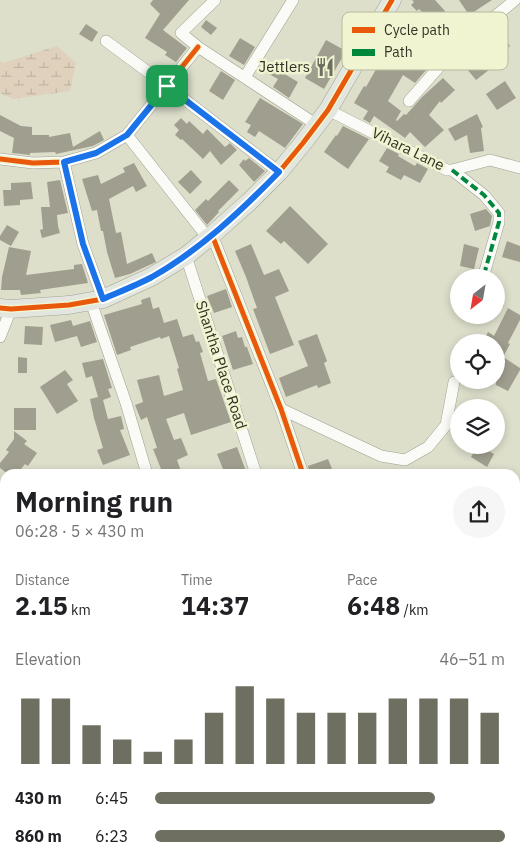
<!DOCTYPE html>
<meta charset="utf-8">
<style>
body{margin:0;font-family:"IBM Plex Sans",sans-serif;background:#f6f6f6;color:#202124;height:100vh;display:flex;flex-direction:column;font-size:19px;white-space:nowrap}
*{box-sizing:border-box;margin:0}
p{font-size:16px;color:#757577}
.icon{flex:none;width:28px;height:28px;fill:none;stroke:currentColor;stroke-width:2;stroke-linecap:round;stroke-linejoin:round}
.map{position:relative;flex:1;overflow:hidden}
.drawer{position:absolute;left:0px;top:469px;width:520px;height:396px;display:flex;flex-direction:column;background:#fff;border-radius:15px 15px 0 0;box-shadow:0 2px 8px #0003}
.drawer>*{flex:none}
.needle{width:32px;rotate:211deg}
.controls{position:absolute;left:450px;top:269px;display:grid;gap:10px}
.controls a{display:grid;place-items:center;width:55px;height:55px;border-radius:50%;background:#fff;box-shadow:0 2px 8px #0003;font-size:25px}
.pin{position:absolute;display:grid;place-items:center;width:42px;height:42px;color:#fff;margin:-21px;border-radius:10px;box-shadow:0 2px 8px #0006}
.round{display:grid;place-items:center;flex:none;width:52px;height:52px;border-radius:26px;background:#f6f6f6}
.summary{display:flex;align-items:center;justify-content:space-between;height:85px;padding:0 15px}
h1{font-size:28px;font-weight:800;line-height:38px}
.figures{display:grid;grid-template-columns:repeat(3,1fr);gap:8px;height:85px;padding:5px 15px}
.figures div{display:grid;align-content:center}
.figures b{font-size:25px;font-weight:800}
.figures small{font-size:14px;font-weight:400}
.figures p{font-size:14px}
.chart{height:140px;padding:10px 15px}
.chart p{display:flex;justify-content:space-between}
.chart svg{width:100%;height:90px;margin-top:5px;stroke:#6e6f60;stroke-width:6}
ul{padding:0 15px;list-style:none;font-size:16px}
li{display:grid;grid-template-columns:80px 60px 1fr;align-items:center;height:38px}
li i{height:12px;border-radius:6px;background:#6e6f60}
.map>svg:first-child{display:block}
.wetland{fill:url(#wetland-marsh)}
.building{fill:#a09f8f}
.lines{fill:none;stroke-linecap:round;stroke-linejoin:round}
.lane-casing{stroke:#9ea090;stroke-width:7}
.street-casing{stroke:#9ea090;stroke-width:12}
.primary-casing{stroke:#9fa693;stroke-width:19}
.lane{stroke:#fafaf7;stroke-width:5.5}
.street{stroke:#fafaf7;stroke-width:11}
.primary{stroke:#e2e6df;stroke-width:18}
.quiet{stroke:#00873e;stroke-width:4;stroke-dasharray:8 4;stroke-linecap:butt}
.cycleway-casing{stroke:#f0f4d0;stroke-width:8}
.cycleway{stroke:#e8590c;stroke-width:5}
.route-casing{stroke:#fff;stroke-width:10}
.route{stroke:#1a73e8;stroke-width:6}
.labels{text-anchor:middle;stroke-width:5;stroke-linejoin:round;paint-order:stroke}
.poi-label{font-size:15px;fill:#323326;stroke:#f0f4d0;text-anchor:end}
.street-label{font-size:15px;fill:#323326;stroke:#f0f4d0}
.key{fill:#f0f4d0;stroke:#b7ba9d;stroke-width:1}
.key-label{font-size:14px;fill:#323326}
</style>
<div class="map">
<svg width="520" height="864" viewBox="0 0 520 864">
<defs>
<pattern id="wetland-marsh" width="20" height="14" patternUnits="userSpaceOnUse" patternTransform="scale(1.25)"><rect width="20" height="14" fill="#dfd1bc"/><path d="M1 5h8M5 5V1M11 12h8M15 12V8" fill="none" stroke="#c0b4a1"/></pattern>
</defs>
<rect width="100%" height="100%" fill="#dddfcb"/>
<path class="wetland" d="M57,46L76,63L70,91L13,99L0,93V61L3,63Z"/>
<path class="building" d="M153,0H189L163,30L187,48L176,62L165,55L167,52L145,38L160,14L150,4Z
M412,0H435L445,11L433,23L419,9L417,11L411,5L414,2Z
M459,0H492L469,15Z
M206,20L217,28L211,35L201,27Z
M86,24L98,32L92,42L79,34Z
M497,30L510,46L490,60L494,66L476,80L462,63L485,45L482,41Z
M402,31L429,46L419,64L427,69L415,83L403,75L388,101L401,111L396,120L397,121L404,114L406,115L422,97L443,78L455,90L441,103L440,101L429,115L444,130L425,147L410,132L405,138L374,116L370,123L363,119L368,111L354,103L364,86L366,87L379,64L382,66Z
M240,38L255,47L244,65L229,56Z
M326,40L346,51L324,89L305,78Z
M270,64L278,69V70L298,82L289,98L273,87L278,79L265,72Z
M221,71L235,80L223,100L209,91Z
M505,81L516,98L497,110L486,94Z
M260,98L303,124L285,148L259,131L255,137L247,132L251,125L245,122Z
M477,114L483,127L481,128L484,151L470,153L467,135L455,141L448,129Z
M0,115L21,126L32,127V135H49V137L70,133L73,147L100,131L104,140L93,146L56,154L55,152L30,153V155L12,153L14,138L0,131Z
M181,118L187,124L189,121L203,134L207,129L225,147L230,143L237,150L221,165L210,151L203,159L182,139L181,140L175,135L179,130L174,125Z
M343,126L369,139L348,169L324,152L336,135L337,136Z
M387,148L399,154L398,156L415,166L417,163L428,169L420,183L404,175L401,180L386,172L389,167L379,161Z
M249,158L265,171L254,182L239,165L244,159L245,161Z
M134,163L147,186L136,192L133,186L109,199L116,233L121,232L127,264L152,253L156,262L130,274L115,278L107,252L103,231H101L97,210L92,211L82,179L98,175L101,184L125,172L123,168Z
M191,170L202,182L190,194L178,182Z
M60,180L68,213L57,215L58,226L60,233L42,238L40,230L43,229L41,207H50L47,182Z
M229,180L239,190L218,211L219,212L207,225L195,210L206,199L208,201Z
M31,182L33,199L20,200V205L4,206L3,190H11V183Z
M290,206L328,244L308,264L284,241L281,244L266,231Z
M486,209L492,216L490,226L475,231L470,214Z
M7,225L19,232L11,246L0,240V236Z
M507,241L520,246V262L502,257Z
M251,244L264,275L279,269L289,291L275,297L294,345L270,354L253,309L257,308L246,277L235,251Z
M464,244L479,248L474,269L460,266Z
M9,247L31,251L26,275L74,269V265L82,264L88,283L40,290L41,293L21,295L20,290H1L2,277Z
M226,289L232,307L214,313L207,296Z
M150,297L153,309L159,307L164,323L177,319L183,337L193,334L196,342L199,341L203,352L200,353L208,381L216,379L231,422L191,435L184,413L166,419L174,440L181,438L188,455L177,460L182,474H163L153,449L157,448L147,417L141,420L135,405L143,402L137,380L159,375L164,396L183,390L177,369L179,368L169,336L161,339L160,337L130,347L131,350L117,355L104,315L142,304L141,300Z
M508,308L520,315V320L508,343L510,344L503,357L520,368V370L508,391L496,385V342H483L488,332L494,336Z
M71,320L73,326L90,321L97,342L81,347L77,336L55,342L50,325Z
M25,326L43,327L42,345L24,344Z
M236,331L238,338L242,337L245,347H247L253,364L233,370L222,336Z
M317,334L327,361L324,363L331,383L318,388L317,385L286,397L279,378L308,366L298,341Z
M18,357L27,358V373H18Z
M103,359L112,388L108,389L111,397L103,400L108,419L121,416L124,429L120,430L130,455L103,465L97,450L103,448L94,418L90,399L98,397L92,376L86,378L82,363Z
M65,370L73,380L67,384L78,401L57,414L40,387Z
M14,408H36V430H14Z
M14,431L27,441L24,444L37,453L28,466L25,464L17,474H8L0,468V463L9,452L6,450L14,439Z
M478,445L494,454L487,467L471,457Z
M237,447L247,474H225L217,454Z
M328,459L334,474H310L308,466Z"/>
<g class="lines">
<g class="lane-casing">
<path id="lane" d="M289,864L290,860"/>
</g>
<g class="street-casing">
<path id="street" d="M215,0L181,33L198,47L317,125
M106,41L167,86L279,172
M245,77L293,0
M409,101L453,51L515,0
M328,110L447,170H452L490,160L520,168
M127,135L208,238
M0,159L33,163L64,162L96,153L127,135L198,47
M64,162L83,244L103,299
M452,170L484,195L499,213V222L483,278
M212,235L281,409L303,474
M186,256L256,474
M91,302L126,403L147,474
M496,303L498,304
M0,337L11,309
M281,409L381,456L405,460L428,447L446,425L454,382
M0,579L5,582
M515,593L520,589
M0,606L5,598
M515,628L520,638
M515,678L520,673
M515,694L520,727
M0,703L5,702
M0,772H5
M515,797L520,796
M351,860L352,864
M395,860L396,864
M484,860V864
M132,864L134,860"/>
</g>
<g class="primary-casing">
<path id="primary" d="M0,308L11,309L69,305L103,299L151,277L186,256L212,235L250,201L279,172L303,143L328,110L392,0"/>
</g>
<use href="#lane" class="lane"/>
<use href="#street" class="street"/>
<use href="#primary" class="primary"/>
<path class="quiet" d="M452,170L484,195L499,213V222L483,278
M496,303L498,304"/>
<g class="cycleway-casing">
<path id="cycleway" d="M0,159L33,163L64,162L96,153L127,135L198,47
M212,235L281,409L303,474
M0,308L11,309L69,305L103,299L151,277L186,256L212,235L250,201L279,172L303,143L328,110L392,0"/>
</g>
<use href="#cycleway" class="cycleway"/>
</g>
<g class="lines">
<g class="route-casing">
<path id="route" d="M167,86L279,172C241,211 200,250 152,277C137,285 119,292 103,299L83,244L64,162L96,153L127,135Z"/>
</g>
<use href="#route" class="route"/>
</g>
<defs>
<g id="restaurant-bare" transform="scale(1.5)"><path d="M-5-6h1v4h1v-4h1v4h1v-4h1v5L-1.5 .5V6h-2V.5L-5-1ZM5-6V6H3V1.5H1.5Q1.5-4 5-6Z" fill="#6e6f60" stroke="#f0f4d0" stroke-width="2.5" paint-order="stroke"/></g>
</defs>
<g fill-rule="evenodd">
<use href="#restaurant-bare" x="325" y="67"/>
</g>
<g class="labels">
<g class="poi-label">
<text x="310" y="72">Jettlers</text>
</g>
<g class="street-label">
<text transform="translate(408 149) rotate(26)" y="5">Vihara Lane</text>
<text transform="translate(221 365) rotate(72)" y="5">Shantha Place Road</text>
</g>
</g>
<rect x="342" y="12" width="166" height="58" rx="8" class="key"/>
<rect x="352" y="27" width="23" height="6" fill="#e8590c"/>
<rect x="352" y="49" width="23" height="7" fill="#00873e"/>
<g class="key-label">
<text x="384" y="35">Cycle path</text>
<text x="384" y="57">Path</text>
</g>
</svg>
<div class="controls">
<a><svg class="needle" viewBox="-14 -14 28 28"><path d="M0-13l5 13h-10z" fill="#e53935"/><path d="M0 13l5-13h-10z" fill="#757577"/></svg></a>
<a><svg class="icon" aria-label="locate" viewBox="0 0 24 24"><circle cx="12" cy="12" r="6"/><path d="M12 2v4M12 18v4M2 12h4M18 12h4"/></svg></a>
<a><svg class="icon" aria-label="layers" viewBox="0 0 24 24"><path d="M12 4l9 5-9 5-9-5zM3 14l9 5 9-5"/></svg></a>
</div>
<div class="pin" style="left:167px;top:86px;background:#1e9e55"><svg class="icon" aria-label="arrive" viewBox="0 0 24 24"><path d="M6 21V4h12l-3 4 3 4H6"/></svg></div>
<section class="drawer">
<div class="summary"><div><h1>Morning run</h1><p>06:28 · 5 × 430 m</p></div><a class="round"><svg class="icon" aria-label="share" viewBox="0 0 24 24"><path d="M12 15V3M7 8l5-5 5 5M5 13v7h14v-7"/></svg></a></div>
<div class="figures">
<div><p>Distance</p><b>2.15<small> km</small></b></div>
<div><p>Time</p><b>14:37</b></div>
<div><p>Pace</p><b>6:48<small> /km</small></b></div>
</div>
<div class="chart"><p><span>Elevation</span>46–51 m</p>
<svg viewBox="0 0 160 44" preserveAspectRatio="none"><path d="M5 44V12M15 44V12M25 44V25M35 44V32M45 44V38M55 44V32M65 44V19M75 44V6M85 44V12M95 44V19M105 44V19M115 44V19M125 44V12M135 44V12M145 44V12M155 44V19"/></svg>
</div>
<ul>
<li><b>430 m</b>6:45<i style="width:80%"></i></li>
<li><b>860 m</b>6:23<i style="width:100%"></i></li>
</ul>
</section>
</div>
